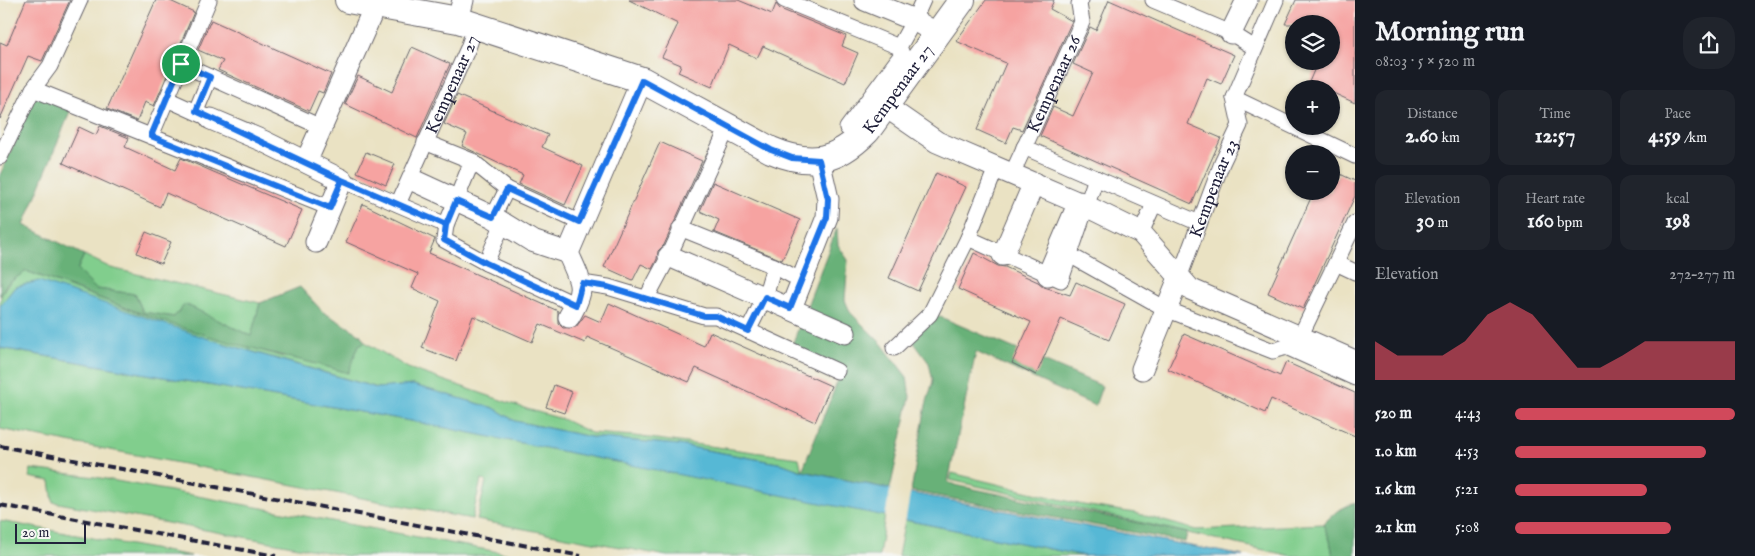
<!DOCTYPE html>
<meta charset="utf-8">
<style>
body{margin:0;font-family:"IM FELL English",serif;background:#20242c;color:#f1f3f6;height:100vh;display:flex;flex-direction:column;font-size:19px;white-space:nowrap}
*{box-sizing:border-box;margin:0}
p{font-size:16px;color:#9ea1a6}
.icon{flex:none;width:28px;height:28px;fill:none;stroke:currentColor;stroke-width:2;stroke-linecap:round;stroke-linejoin:round}
.map{position:relative;flex:1;overflow:hidden}
.drawer{display:flex;flex-direction:column;background:#171b24;width:400px}
.drawer>*{flex:none}
.fabs{position:absolute;left:1285px;top:15px;display:grid;gap:10px}
.fabs a{display:grid;place-items:center;width:55px;height:55px;border-radius:50%;background:#171b24;box-shadow:0 1px 4px #0004;font-size:25px}
.scale{position:absolute;left:15px;bottom:12px;width:71px;box-sizing:border-box;padding-left:5px;border:2px solid #22223b;border-top:0;font-size:14px;line-height:18px;white-space:nowrap;color:#22223b;-webkit-text-stroke:4px #f6f6f2;paint-order:stroke}
.pin{position:absolute;display:grid;place-items:center;width:42px;height:42px;color:#fff;margin:-21px;border:2px solid #fff;border-radius:50%;box-shadow:0 1px 5px #0007}
.round{display:grid;place-items:center;flex:none;width:52px;height:52px;border-radius:20px;background:#20242c}
.headline{display:flex;align-items:center;justify-content:space-between;height:85px;padding:0 20px}
h1{font-size:28px;font-weight:800;line-height:38px}
.figures{display:grid;grid-template-columns:repeat(3,1fr);gap:8px;height:85px;padding:5px 20px}
.figures div{display:grid;align-content:center;border-radius:12px;background:#20242c;text-align:center}
.figures b{font-size:21px;font-weight:800}
.figures small{font-size:14px;font-weight:400}
.figures p{font-size:14px}
.chart{height:140px;padding:10px 20px}
.chart p{display:flex;justify-content:space-between}
.chart svg{width:100%;height:90px;margin-top:5px;fill:#d1495b;opacity:.7}
ul{padding:0 20px;list-style:none;font-size:16px}
li{display:grid;grid-template-columns:80px 60px 1fr;align-items:center;height:38px}
li i{height:12px;border-radius:6px;background:#d1495b}
main{display:flex;flex:1;min-height:0}
.map>svg:first-child{display:block}
.green{fill:#81ce8d;stroke:#527864}
.forest{fill:#68b178;stroke:#456a5a}
.water{fill:#57b8d5;stroke:#3c6d88}
.pier{fill:#eae2c3}
.building{fill:#f6a3a1}
.lines{fill:none;stroke-linecap:round;stroke-linejoin:round}
.pedestrian-casing{stroke:#68656b;stroke-width:17}
.minor-casing{stroke:#68656b;stroke-width:23}
.tertiary-casing{stroke:#68656b;stroke-width:28}
.pedestrian{stroke:#fff;stroke-width:15}
.minor{stroke:#fff;stroke-width:21}
.tertiary{stroke:#fff;stroke-width:26}
.rail{stroke:#22223b;stroke-width:4;stroke-dasharray:8 4;stroke-linecap:butt}
.route-casing{stroke:#fff;stroke-width:10}
.route{stroke:#1a73e8;stroke-width:6}
.labels{text-anchor:middle;stroke-width:4.5;stroke-linejoin:round;paint-order:stroke}
.street-label{font-size:18px;fill:#22223b;stroke:#f6f6f2}
</style>
<main>
<div class="map">
<svg width="1355" height="556" viewBox="0 0 1355 556">
<rect width="100%" height="100%" fill="#f6f6f2"/>
<filter id="ink" filterUnits="userSpaceOnUse"><feTurbulence type="fractalNoise" baseFrequency=".02" numOctaves="2"/><feDisplacementMap in="SourceGraphic" scale="10" xChannelSelector="R" yChannelSelector="G"/><feConvolveMatrix kernelMatrix="1 2 1 2 8 2 1 2 1" color-interpolation-filters="sRGB"/></filter>
<filter id="wash" filterUnits="userSpaceOnUse"><feTurbulence type="fractalNoise" baseFrequency=".0096" numOctaves="4" result="noise"/><feDisplacementMap in="SourceGraphic" scale="20" xChannelSelector="R" yChannelSelector="G"/><feGaussianBlur stdDeviation="1.12" result="paint"/><feColorMatrix in="noise" values="0 0 0 0 0 0 0 0 0 0 0 0 0 0 0 0 0 1.4 0 .05"/><feComposite in="paint" operator="in"/></filter>
<g filter="url(#wash)">
<rect width="100%" height="100%" fill="#eae2c3"/>
<path class="green" d="M84,255L111,268L260,303L251,337L185,305L174,317L143,312L135,294L96,289L77,270Z
M26,271L142,314L283,357L305,359L348,373L359,344L365,342L408,368L527,409L562,419L591,433L634,436L799,458L802,471L783,464L679,445L591,437L515,421L494,408L413,385L378,388L212,340L15,287L0,306C0,287 11,281 26,271Z
M0,348L411,421L885,515L879,556H667L477,520L486,481L481,480L472,519L0,429Z
M31,469L95,477L520,556H347L53,502L50,481L29,477Z
M952,473L1083,505L1135,513L1196,530L1323,524L1330,540L1333,556H1291L950,480Z
M905,520L1085,556H898Z
M0,521L191,556H0Z"/>
<path class="forest" d="M36,94L74,102L24,225L84,255L77,270L96,289L135,294L143,312L174,317L185,304L251,336L260,303L300,287L323,312L360,334L365,342L359,345L348,373C303,359 257,351 212,337C149,318 88,293 26,271L6,285L0,296V175Z
M837,228L838,245L848,260L845,300L850,312L881,343L907,377L910,397L890,489L802,471L842,370L792,345Z
M924,310L1102,386L1095,406L976,352L948,482L955,485L1187,533L1185,542L911,491L926,405L933,381L929,363L912,340Z
M1355,502V556H1333L1330,540L1323,524L1337,511Z"/>
<path class="water" d="M39,281L212,340L377,388L413,385L494,408L515,421L591,437L679,445L783,464L802,471L890,489L1244,556H1085L411,421L0,348V306L15,287Z"/>
<path class="pier" d="M891,486L911,489L905,523L885,517Z"/>
<g id="blocks">
<path class="building" d="M26,0H70L42,61L28,56L0,119V42L7,45Z
M156,0H168L194,12L154,106L145,102L137,121L107,109Z
M629,0H738L772,14L776,4L780,9L846,36L842,46L858,53L845,83L763,46L757,58L729,45L712,87L678,72L681,65L662,57L678,24Z
M986,0H1054L1050,9L1072,21L1022,130L1013,127L1006,143L977,130L1006,63L956,41Z
M1109,0L1234,55L1221,84L1207,78L1188,124L1221,138L1192,204L1040,136L1053,107L1073,116L1093,73L1073,64L1090,27L1096,30Z
M1296,0H1355V103L1331,92V89H1324L1309,82L1318,61H1331V24H1285Z
M211,20L331,74L323,93L318,91L309,111L218,70L223,61L198,50Z
M412,47L450,64L417,138L345,104L358,76L392,92Z
M457,95L548,135L542,147L583,166L565,205L519,184L523,175L462,146L467,134L444,124Z
M100,126L129,138L125,147L175,170L181,158L302,210L286,246L166,193L160,207L63,163L79,127L96,135Z
M660,142L702,161L664,245L658,251L657,259L652,269L641,264L633,280L604,267Z
M366,152L395,164L386,185L357,172Z
M936,173L966,187L918,291L889,278Z
M1340,174L1355,181V196L1303,309L1268,293L1314,191H1331V176L1337,179Z
M713,182L800,220L782,260L714,232L719,220L700,211Z
M363,204L435,239L429,253L558,311V323L563,328L576,327L585,315L601,322L609,303L704,346L710,332L831,386L815,422L696,368L689,382L587,337L585,343L540,324L532,342L473,316L456,361L422,348L440,301L412,288L418,274L346,242Z
M146,232L171,242L161,264L137,253Z
M974,253L998,266L1005,267L1038,282L1044,287L1070,295L1076,282L1125,304L1109,340L1061,319L1036,375L1012,363L1031,322L958,289Z
M1184,334L1280,376L1286,362L1355,393V436L1271,399L1265,413L1168,369Z
M554,385L572,392L564,413L546,407Z"/>
</g>
</g>
<g filter="url(#ink)">
<use href="#blocks" fill-opacity="0" stroke="#68656b" stroke-width="1"/>
<g class="lines">
<g class="pedestrian-casing">
<g id="pedestrian">
<path d="M784,0L899,47"/>
<path d="M1153,0L1231,33L1255,48"/>
<path d="M181,64L321,127"/>
<path d="M33,89L330,208"/>
<path d="M1234,98L1355,156"/>
<path d="M167,99L211,119"/>
<path d="M196,111L210,77"/>
<path d="M847,128L902,54L899,47L914,20L923,0"/>
<path d="M151,136L209,0"/>
<path d="M425,142L472,161L507,189L493,217"/>
<path d="M1024,147L1199,223"/>
<path d="M0,157L33,89L50,66L80,0"/>
<path d="M472,161L446,225L444,240L486,263L576,305"/>
<path id="s1" d="M1012,174L1082,22L1079,4L1081,0"/>
<path d="M342,180L446,225"/>
<path d="M507,189L579,222"/>
<path id="s2" d="M398,204L468,48L476,25"/>
<path d="M680,228L774,266L800,280"/>
<path d="M1141,233L1154,204"/>
<path d="M968,238L1061,280L1096,178"/>
<path d="M1059,249L1166,309L1273,351L1286,347L1355,378"/>
<path d="M486,263L503,223"/>
<path d="M1336,263L1355,272"/>
<path id="s3" d="M1179,278L1222,163L1240,125L1234,98L1276,0"/>
<path d="M582,283L608,287L704,316H716L837,371"/>
<path d="M646,299L669,256L728,127"/>
<path d="M748,331L765,297L774,266"/>
<path d="M1300,337L1355,223"/>
<path d="M894,348L930,314L968,238L996,168"/>
</g>
</g>
<g class="minor-casing">
<path id="minor" d="M865,0L914,20L939,35
M458,20L463,0
M1231,33L1247,0
M885,106L937,142L1086,206L1141,233L1190,289L1355,361
M211,119L263,141L342,180L316,242
M306,162L375,6
M417,182L493,217L532,241L568,253C581,283 587,287 569,317
M568,253L642,80
M1003,255L1034,183
M669,256L845,333
M1048,275L1079,202
M791,308L827,217L828,199L819,160
M1142,369L1179,278"/>
</g>
<g class="tertiary-casing">
<g id="tertiary">
<path id="s4" d="M348,0L458,20L642,80L771,150C811,167 836,162 867,131L962,0"/>
</g>
</g>
<use href="#pedestrian" class="pedestrian"/>
<use href="#minor" class="minor"/>
<use href="#tertiary" class="tertiary"/>
<path class="rail" d="M0,446L581,556
M0,505L276,556"/>
</g>
</g>
<g class="lines" filter="url(#ink)">
<g class="route-casing">
<path id="route" d="M181,64L210,77L196,111L342,180L446,225L456,201L493,217L507,189L579,222L642,80L771,150L792,158L819,160L828,199L827,217L790,308L765,297L748,331L716,316H704L608,287L582,283L576,305L486,263L444,240L446,225L342,180L330,208L151,136L181,64"/>
</g>
<use href="#route" class="route"/>
</g>
<g class="labels">
<g class="street-label">
<text dy="6" stroke="none"><textPath href="#s2" startOffset="131">Kempenaar 27</textPath></text>
<text dy="6" stroke="none"><textPath href="#s1" startOffset="99">Kempenaar 26</textPath></text>
<text dy="6" stroke="none"><textPath href="#s4" startOffset="610">Kempenaar 27</textPath></text>
<text dy="6" stroke="none"><textPath href="#s3" startOffset="96">Kempenaar 23</textPath></text>
</g>
</g>
</svg>
<div class="fabs">
<a><svg class="icon" aria-label="layers" viewBox="0 0 24 24"><path d="M12 4l9 5-9 5-9-5zM3 14l9 5 9-5"/></svg></a>
<a>+</a>
<a>−</a>
</div>
<div class="scale">20 m</div>
<div class="pin" style="left:181px;top:64px;background:#1e9e55"><svg class="icon" aria-label="arrive" viewBox="0 0 24 24"><path d="M6 21V4h12l-3 4 3 4H6"/></svg></div>
</div>
<section class="drawer">
<div class="headline"><div><h1>Morning run</h1><p>08:03 · 5 × 520 m</p></div><a class="round"><svg class="icon" aria-label="share" viewBox="0 0 24 24"><path d="M12 15V3M7 8l5-5 5 5M5 13v7h14v-7"/></svg></a></div>
<div class="figures">
<div><p>Distance</p><b>2.60<small> km</small></b></div>
<div><p>Time</p><b>12:57</b></div>
<div><p>Pace</p><b>4:59<small> /km</small></b></div>
</div>
<div class="figures">
<div><p>Elevation</p><b>30<small> m</small></b></div>
<div><p>Heart rate</p><b>160<small> bpm</small></b></div>
<div><p>kcal</p><b>198</b></div>
</div>
<div class="chart"><p><span>Elevation</span>272–277 m</p>
<svg viewBox="0 0 160 44" preserveAspectRatio="none"><path d="M0 44V25L10 32L20 32L30 32L40 25L50 12L60 6L70 12L80 25L90 38L100 38L110 32L120 25L130 25L140 25L150 25L160 25V44z"/></svg>
</div>
<ul>
<li><b>520 m</b>4:43<i style="width:100%"></i></li>
<li><b>1.0 km</b>4:53<i style="width:87%"></i></li>
<li><b>1.6 km</b>5:21<i style="width:60%"></i></li>
<li><b>2.1 km</b>5:08<i style="width:71%"></i></li>
</ul>
</section>
</main>
